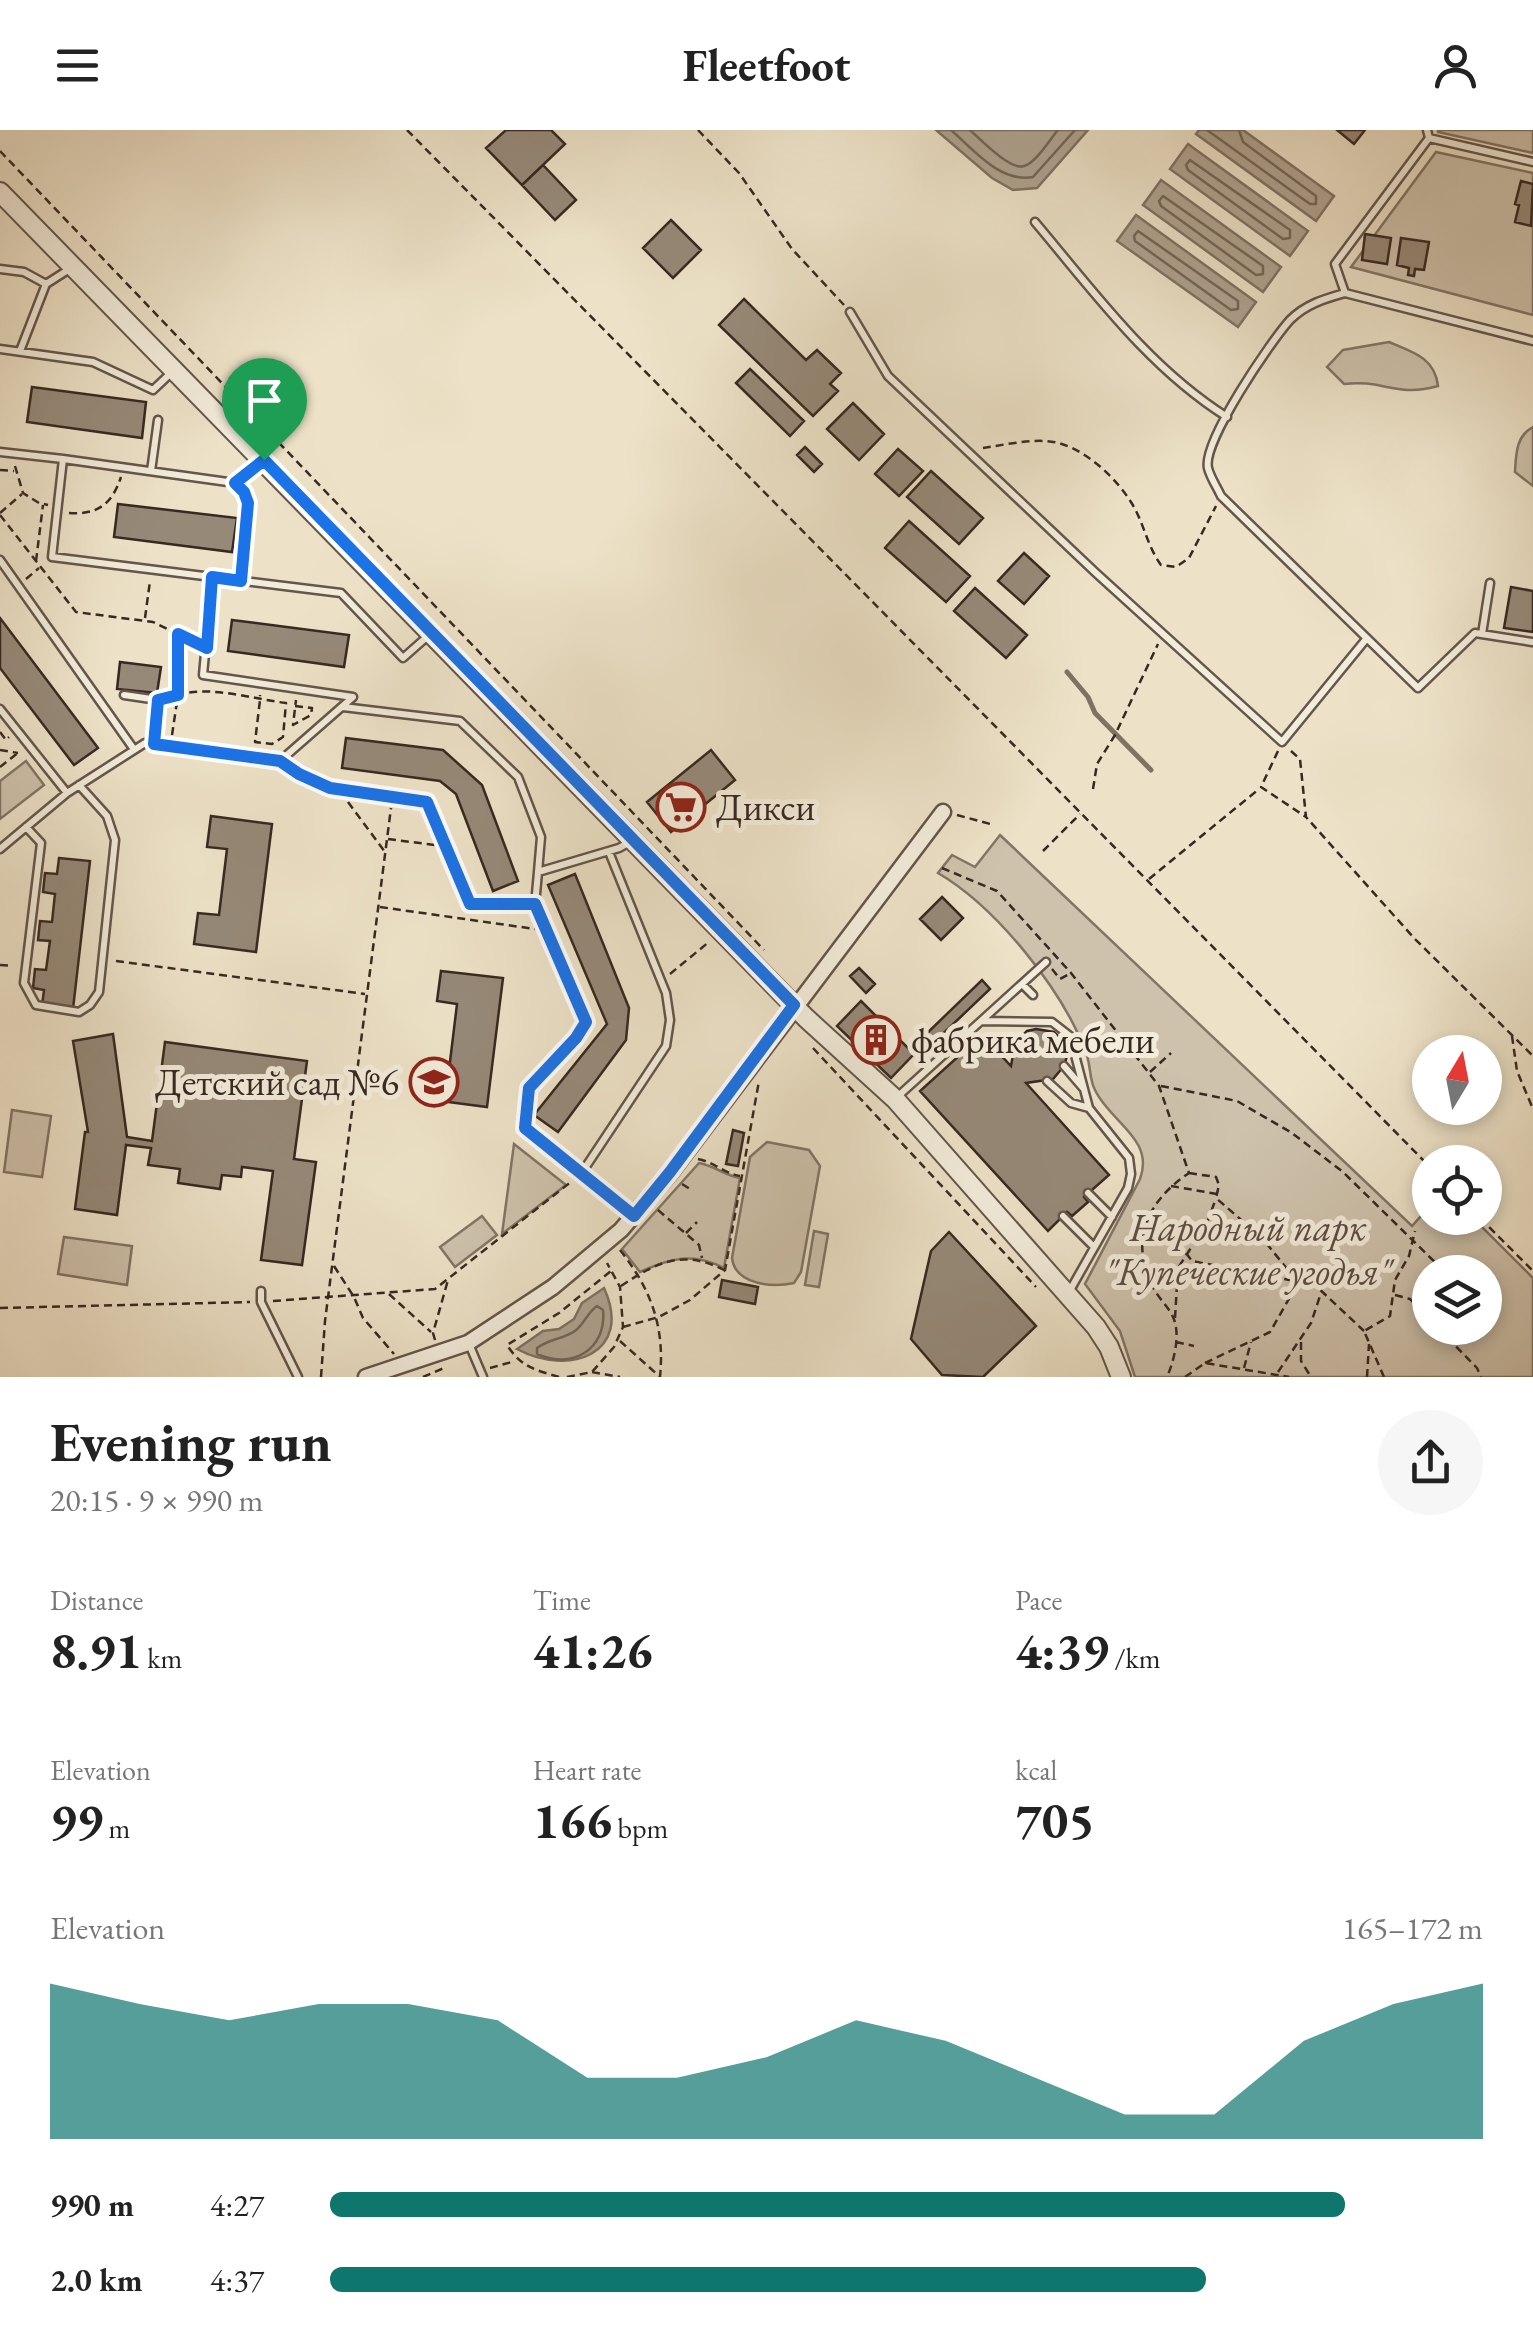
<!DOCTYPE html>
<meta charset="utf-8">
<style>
body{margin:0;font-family:"EB Garamond",serif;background:#f6f6f6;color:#222;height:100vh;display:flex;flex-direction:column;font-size:38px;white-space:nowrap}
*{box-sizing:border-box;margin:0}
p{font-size:32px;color:#767676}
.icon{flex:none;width:55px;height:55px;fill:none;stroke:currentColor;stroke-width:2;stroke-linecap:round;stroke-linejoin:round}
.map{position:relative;height:1247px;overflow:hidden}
.sheet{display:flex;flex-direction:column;background:#fff;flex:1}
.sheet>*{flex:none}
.needle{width:65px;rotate:10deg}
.buttons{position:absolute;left:1412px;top:905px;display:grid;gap:20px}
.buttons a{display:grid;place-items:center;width:90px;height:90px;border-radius:50%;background:#fff;box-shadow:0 5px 15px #0003;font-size:50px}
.pin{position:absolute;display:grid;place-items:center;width:85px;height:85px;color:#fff;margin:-102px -42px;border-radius:50% 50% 50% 0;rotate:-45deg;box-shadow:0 0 10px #0007}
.pin .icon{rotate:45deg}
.round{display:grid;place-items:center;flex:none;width:105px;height:105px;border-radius:52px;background:#f6f6f6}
.head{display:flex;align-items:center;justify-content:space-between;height:170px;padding:0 50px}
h1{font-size:55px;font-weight:700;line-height:75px}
.stats{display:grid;grid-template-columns:repeat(3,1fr);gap:15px;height:170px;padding:10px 50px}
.stats div{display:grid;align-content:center}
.stats b{font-size:50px;font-weight:700}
.stats small{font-size:28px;font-weight:400}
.stats p{font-size:28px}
.chart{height:280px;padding:20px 50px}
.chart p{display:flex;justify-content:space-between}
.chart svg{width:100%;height:180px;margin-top:10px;fill:#0f766e;opacity:.7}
ul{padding:0 50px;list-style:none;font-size:32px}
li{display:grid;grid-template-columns:160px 120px 1fr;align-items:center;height:75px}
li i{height:25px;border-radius:12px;background:#0f766e}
header{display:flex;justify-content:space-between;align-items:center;height:130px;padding:0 50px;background:#fff;font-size:45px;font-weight:700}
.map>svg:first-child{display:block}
.green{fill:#cec2ac;stroke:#827566;stroke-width:2.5;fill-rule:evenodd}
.water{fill:#afa38f;stroke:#7f7263;stroke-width:2.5}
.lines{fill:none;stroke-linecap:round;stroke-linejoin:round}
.shore{stroke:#736658;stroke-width:2.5}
.stream{stroke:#7f7263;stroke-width:5}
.building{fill:#968978;stroke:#372821;stroke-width:2.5}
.service-casing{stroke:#64564b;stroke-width:11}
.minor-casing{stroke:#64564b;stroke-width:19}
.tertiary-casing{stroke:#64564b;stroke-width:22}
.path{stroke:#372821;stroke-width:2.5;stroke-dasharray:8 5;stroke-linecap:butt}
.service{stroke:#f3ecdb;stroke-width:6}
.minor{stroke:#f3ecdb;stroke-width:14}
.tertiary{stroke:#f3ecdb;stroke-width:18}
.route-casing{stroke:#fff;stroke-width:20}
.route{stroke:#1a73e8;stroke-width:12}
.labels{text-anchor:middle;stroke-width:10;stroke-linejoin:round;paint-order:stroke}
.poi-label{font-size:38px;fill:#372821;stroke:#f3ecdb;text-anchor:start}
.park-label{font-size:38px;font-style:italic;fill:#5d4e44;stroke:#f3ecdb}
</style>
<header><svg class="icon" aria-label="menu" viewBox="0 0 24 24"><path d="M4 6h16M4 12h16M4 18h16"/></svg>Fleetfoot<svg class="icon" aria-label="person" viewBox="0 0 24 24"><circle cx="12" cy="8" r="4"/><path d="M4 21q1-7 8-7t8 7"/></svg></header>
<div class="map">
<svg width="1533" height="1247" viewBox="0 0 1533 1247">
<rect width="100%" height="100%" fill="#ede2c8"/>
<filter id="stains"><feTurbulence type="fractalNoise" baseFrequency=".002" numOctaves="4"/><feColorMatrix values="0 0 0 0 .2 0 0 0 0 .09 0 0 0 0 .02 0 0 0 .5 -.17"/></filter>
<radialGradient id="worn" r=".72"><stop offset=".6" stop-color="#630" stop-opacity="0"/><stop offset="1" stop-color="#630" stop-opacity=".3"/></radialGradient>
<path class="green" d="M1438,0H1533V23L1438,2Z
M1436,22L1533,43V185L1351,137Z
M1389,212C1413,222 1435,228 1438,256C1396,268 1383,249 1344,254L1327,237L1343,220Z
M1533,297V356L1515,342C1516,324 1516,306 1533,297Z
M26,631L44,655L0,689V651Z
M1000,705L1412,1096L1430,1076V1088H1473L1533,1148V1247H1135L1120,1201L1085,1154L1140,1049C1155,1009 1110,992 1095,960C1089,949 1091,935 1086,923C1063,860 996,777 938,743L952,725L975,737ZM1430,1142H1485V1198H1430Z
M12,980L51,986L42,1047L4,1042Z
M767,1012L809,1020L820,1036L801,1142L794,1153C771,1158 735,1154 732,1128L750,1027Z
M514,1014L566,1055L502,1104Z
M699,1033C715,1036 724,1045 740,1048L724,1138C693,1122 671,1128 640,1142L622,1119Z
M482,1086L497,1105L455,1137L440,1117Z
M814,1101L828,1104L819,1157L805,1155Z
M64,1107L132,1116L127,1155L58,1144Z"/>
<path class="water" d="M936,0H1088L1037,58L1013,60L992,48Z
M1199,0H1243L1334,66L1316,91L1196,4Z
M1188,14L1308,101L1290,126L1170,39Z
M1161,50L1281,137L1263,162L1143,75Z
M1136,85L1256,172L1238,197L1117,111Z
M604,1158C634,1224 569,1247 517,1219L543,1201L559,1199L574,1189L582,1173Z"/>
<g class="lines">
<path class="shore" d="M951,0C974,20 1000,53 1033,47L1075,0
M970,0C980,9 1011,41 1024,36C1036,33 1050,9 1058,0
M1207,0L1310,74H1316V66L1243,12L1239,0
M1190,30L1290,100V108L1283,109L1188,40L1186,35Z
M1163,66L1263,136V144L1256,145L1161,76L1159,71Z
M1138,101L1238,171V179L1231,180L1135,111L1134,106Z
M597,1176L603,1180C607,1220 571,1240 537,1224V1218C549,1209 563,1209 575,1201C585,1193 587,1183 597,1176Z"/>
<path class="stream" d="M1067,542L1088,567L1095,583L1151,640"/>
</g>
<path class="building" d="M506,0H551L565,14L522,55L486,18Z
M1337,0H1365L1354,14Z
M543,35L576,70L555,90L522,55Z
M1521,51L1533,54L1531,96L1515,92L1519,75L1515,74Z
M671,90L701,120L673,148L643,118Z
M1365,104L1391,108L1387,134L1362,130Z
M1401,108L1429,112L1424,140L1415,139L1414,146L1408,145L1409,138L1397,135Z
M744,169L806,230L817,220L841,243L830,254L838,261L813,286L719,195Z
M750,239L804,291L790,306L736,253Z
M32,257L146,272L142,308L27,292Z
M853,273L884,304L859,330L827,299Z
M805,317L822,334L814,342L797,325Z
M898,319L923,341L899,366L875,344Z
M931,341L983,388L959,414L907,367Z
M118,374L237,388L232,422L114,407Z
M909,391L970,446L946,472L885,418Z
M1024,423L1049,446L1024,474L998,451Z
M1511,457L1533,461V502L1504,498Z
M975,458L1027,505L1006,528L954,481Z
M0,488L98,618L74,635L0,538Z
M232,490L349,505L344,537L228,521Z
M120,532L161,537L157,563L117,559Z
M346,608L443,620L482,655L518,751L493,761L456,664L440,651L342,638Z
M711,620L735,650L671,702L647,672Z
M211,686L272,694L256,822L194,814L198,783L219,785L227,719L207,717Z
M59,728L90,731L73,879L42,876L44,860L33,858L35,839L46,840L50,811L38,810L40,791L52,792L55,764L43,762L45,743L57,744Z
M575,744L629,878L626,910L558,1002L534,985L607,894L548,755Z
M942,767L963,788L941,810L920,789Z
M859,838L875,854L866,863L850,846Z
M441,841L503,848L487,977L425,969L429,937L449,940L457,874L437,871Z
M982,850L990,859L929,917L921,909Z
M861,871L914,924L891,948L837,896Z
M1036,899L1054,902L1061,909L1067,926L1064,936L1053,949L1026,953L1109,1045L1084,1067L1088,1072L1072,1086L1067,1082L1048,1101L920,961L982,905L1011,936L1015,913L1027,901Z
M113,904L127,1007L152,1011L165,912L307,931L294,1029L316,1032L302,1135L261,1130L273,1041L242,1037L241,1047L222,1045L220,1059L178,1053L180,1039L148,1035L151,1018L126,1015L117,1085L75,1079L85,1002H88L73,911Z
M733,1000L744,1003L738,1036L726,1034Z
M949,1102L1036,1196L983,1247L942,1245L911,1209L931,1121Z
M722,1150L758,1157L755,1174L719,1167Z"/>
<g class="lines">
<g class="service-casing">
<path id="service" d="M1427,0L1429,8L1335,134L1345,163L1533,211
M1429,8L1533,32
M1035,92C1094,162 1149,238 1227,287
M0,139L24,142L46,154L20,221
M46,154L71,138
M1345,163C1324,169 1306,174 1290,190C1271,211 1202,312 1208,338C1210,347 1217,357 1221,366L1418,558L1475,503L1532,512
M850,182L888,246L1096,443L1282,612L1367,508
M0,219L93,232L153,260L173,241
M0,322L63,329L52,427L212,447L203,545L353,567L280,631C327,664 372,664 427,672L470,774L535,775L538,742L619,718L632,711
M63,329L235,353L259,334
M151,341L158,290
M235,353L244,362L248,373L241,451
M0,430L133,618
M212,447L341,463L403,528L429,505
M1482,504L1490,453
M124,565L158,570L153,614
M343,577L460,591L518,647L541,707L538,742
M0,579L67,663
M26,697L41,713L24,853L36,875L79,882L90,875L99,862L115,710L107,686L79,655
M0,719L67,663L145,613L280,631
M535,775L586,892L577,908L529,958L525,998L632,1085
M1022,854L1033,865
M981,891L1046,832
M1064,936L1083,958
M1047,951L1071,973L1089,978
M896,968L981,891L1052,892L1070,906L1089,978L1129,1028L1131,1044L1128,1058L1069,1162
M581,1044L666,916L670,890L666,863L609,722
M1088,1063L1112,1087
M1063,1086L1094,1117
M261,1161V1172L298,1247
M469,1214L483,1247"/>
</g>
<g class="minor-casing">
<path id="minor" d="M366,1247L468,1213L553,1157L621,1100L671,1042L943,682"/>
</g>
<g class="tertiary-casing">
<path id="tertiary" d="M0,62L806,888L895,969L1096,1197L1109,1217L1121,1247"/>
</g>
<path class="path" d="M407,0L1430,1037
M698,0L739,43L792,119L844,175
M0,21L764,820
M983,318C1003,315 1025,310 1045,311C1080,312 1119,349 1135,379C1145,398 1148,417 1161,435L1176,437L1189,428L1216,376
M15,336L23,363L39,373L48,375
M0,340L14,341
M0,383L22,364
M69,383C98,385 112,374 121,347
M0,385L76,482L153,492L196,513
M36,431L43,375
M26,449L39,438
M145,488L150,451
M169,567L178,565V504
M295,576L312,578L311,585L293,595L296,570
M0,602L6,610L9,607
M172,605L178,565C210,555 253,569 286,573L283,607L272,614L255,612L260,570V565
M0,620L18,623
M1278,621L1261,657L1306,687
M1291,621L1300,629L1306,687L1414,808L1533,926
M0,637L19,622
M1093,659L1097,634L1115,605L1158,514
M348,672L385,722
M957,685L994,695
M388,709L435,715
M1043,721L1080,684
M942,738L997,761L1071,843L1159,956L1189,1043C1149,1070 1129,1108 1152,1155C1157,1167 1168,1176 1173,1187C1181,1204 1174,1231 1167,1247
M1149,749L1259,659
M380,777L535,799
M116,831L365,864
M0,835L13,836
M1052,839L1060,849L1071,843
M670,844L710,811
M1512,906L1517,941L1533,979
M813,918L1036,1157
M1150,942L1171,923
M1161,956L1237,971L1292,1003L1343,1042L1445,1142
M698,1029C714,1032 723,1043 740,1046
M1189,1043L1216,1047L1219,1055L1216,1068L1262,1108L1297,1151
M682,1054L693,1061
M1171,1056L1217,1064
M658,1080L699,1115L702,1128
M1480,1088L1533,1141
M686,1103L697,1092
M620,1120C651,1159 665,1197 660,1247
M1186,1123L1192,1131L1315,1155L1364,1201
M334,1136L354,1167L363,1188L394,1224
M621,1156C657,1132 683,1119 724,1140
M389,1164L431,1202
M1395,1165L1410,1169L1430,1190
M273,1171L435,1159L572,1051
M0,1178L250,1172
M1485,1183L1494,1192
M1175,1188L1178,1138L1207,1093L1215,1071
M623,1197L659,1187L690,1170L725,1140L759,951
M1438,1198L1477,1238L1481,1247
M435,1210L433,1203L448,1150
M620,1211L659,1246
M1176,1212L1194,1216
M1301,1212V1231L1311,1247
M1205,1233L1270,1202L1298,1153
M490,1238L515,1231
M1244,1238L1251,1212
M592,1242L620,1247
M1278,1242L1311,1193L1321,1163
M321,1247L325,1191L391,678
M423,1247L444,1238
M559,1247C535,1240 521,1237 507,1215L559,1183L611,1141
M567,1247L592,1242L614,1217L623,1197L620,1157L607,1133
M1185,1247L1205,1233L1289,1247
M1367,1247L1369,1214
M1384,1247L1364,1201L1390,1186L1395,1150L1409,1126L1415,1101"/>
<use href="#service" class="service"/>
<use href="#minor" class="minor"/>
<use href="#tertiary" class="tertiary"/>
</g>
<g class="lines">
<g class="route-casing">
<path id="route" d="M264,330L794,875L670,1042L634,1086L525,998L529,958L576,908L586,892L535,774H470L427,672L330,658L299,644L280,631L154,614L158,570L178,565V504L207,518L212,447L241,451L248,373L244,362L235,353Z"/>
</g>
<use href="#route" class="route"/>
</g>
<defs>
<g id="supermarket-ring" transform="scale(2.5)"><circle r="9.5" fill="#f3ecdb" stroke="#8f2418" stroke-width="1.5"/><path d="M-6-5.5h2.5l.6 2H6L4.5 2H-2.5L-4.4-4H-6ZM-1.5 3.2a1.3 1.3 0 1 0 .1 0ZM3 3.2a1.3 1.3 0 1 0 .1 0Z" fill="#8f2418"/></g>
<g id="building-ring" transform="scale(2.5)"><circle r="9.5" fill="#f3ecdb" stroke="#8f2418" stroke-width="1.5"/><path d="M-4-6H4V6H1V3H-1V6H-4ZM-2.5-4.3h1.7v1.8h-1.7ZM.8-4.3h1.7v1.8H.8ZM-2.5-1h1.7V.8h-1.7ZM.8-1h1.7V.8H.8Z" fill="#8f2418"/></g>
<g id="school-ring" transform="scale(2.5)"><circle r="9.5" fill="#f3ecdb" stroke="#8f2418" stroke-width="1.5"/><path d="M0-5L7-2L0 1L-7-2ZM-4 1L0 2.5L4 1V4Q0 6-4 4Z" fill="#8f2418"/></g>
</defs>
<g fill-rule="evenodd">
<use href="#supermarket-ring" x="681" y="677"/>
<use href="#building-ring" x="876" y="910"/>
<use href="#school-ring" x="434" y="952"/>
</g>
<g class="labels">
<g class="poi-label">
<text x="716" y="690">Дикси</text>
<text x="911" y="923">фабрика мебели</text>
<text x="399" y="965" text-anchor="end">Детский сад №6</text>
</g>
<g class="park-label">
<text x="1248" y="1110">Народный парк<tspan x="1248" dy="44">"Купеческие угодья"</tspan></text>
</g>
</g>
<rect width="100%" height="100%" filter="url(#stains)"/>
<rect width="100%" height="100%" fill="url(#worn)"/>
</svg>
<div class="buttons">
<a><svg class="needle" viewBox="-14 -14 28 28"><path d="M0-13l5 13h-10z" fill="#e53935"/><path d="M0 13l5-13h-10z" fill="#767676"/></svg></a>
<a><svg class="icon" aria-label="locate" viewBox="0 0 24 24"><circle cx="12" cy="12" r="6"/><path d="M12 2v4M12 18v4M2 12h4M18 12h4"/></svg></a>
<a><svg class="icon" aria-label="layers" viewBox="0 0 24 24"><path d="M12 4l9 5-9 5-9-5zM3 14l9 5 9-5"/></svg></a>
</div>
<div class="pin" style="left:264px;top:330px;background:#1e9e55"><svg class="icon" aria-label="arrive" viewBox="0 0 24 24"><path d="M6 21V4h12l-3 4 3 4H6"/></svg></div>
</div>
<section class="sheet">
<div class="head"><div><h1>Evening run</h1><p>20:15 · 9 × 990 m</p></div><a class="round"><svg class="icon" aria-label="share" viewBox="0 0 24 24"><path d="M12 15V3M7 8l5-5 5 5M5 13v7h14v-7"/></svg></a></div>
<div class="stats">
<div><p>Distance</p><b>8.91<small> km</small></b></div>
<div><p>Time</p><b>41:26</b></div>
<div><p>Pace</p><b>4:39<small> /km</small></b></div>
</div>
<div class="stats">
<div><p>Elevation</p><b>99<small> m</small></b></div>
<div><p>Heart rate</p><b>166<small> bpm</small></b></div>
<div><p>kcal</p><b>705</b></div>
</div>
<div class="chart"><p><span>Elevation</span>165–172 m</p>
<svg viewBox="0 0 160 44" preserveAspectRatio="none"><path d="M0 44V6L10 11L20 15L30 11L40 11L50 15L60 29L70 29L80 24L90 15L100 20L110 29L120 38L130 38L140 20L150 11L160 6V44z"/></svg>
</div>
<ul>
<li><b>990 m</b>4:27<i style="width:88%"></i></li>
<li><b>2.0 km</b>4:37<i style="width:76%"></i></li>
</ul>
</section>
